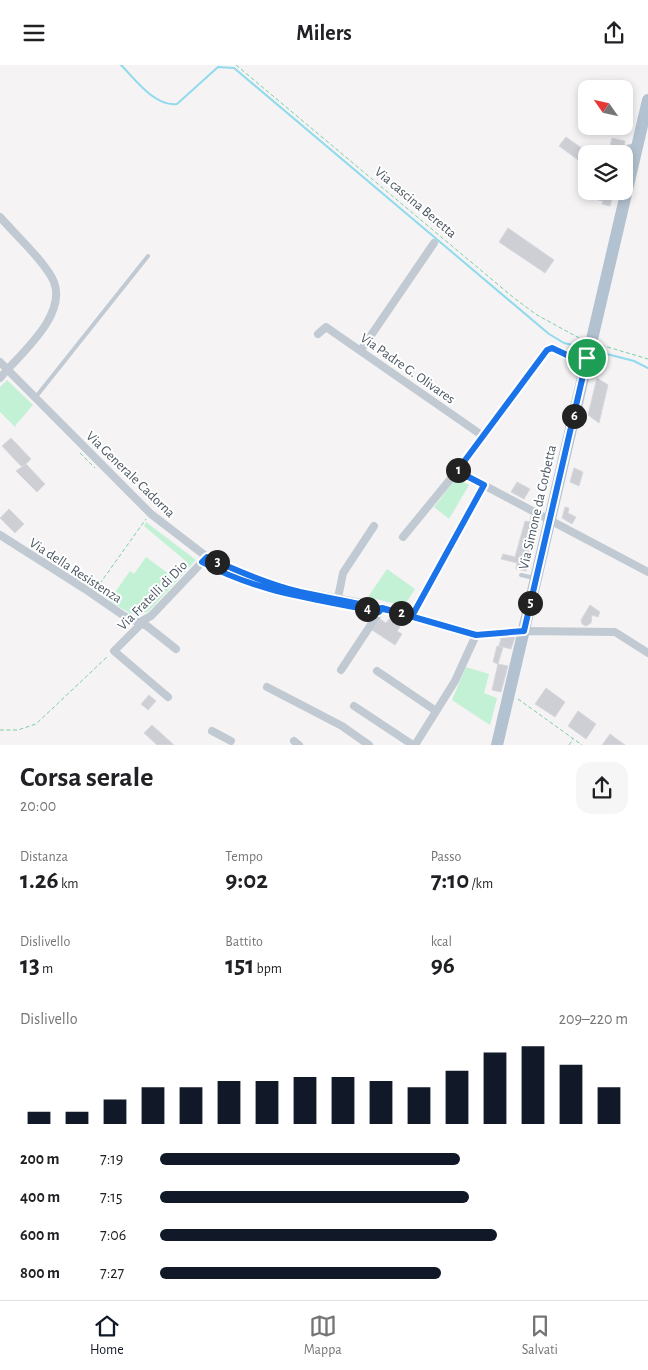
<!DOCTYPE html>
<html lang="it">
<meta charset="utf-8">
<style>
body{margin:0;font-family:"Alegreya Sans",sans-serif;background:#f6f6f6;color:#202124;height:100vh;display:flex;flex-direction:column;font-size:19px;white-space:nowrap}
*{box-sizing:border-box;margin:0}
p{font-size:16px;color:#757577}
.icon{flex:none;width:28px;height:28px;fill:none;stroke:currentColor;stroke-width:2;stroke-linecap:round;stroke-linejoin:round}
.map{position:relative;height:680px;overflow:hidden}
.panel{display:flex;flex-direction:column;background:#fff;flex:1}
.panel>*{flex:none}
.needle{width:32px;rotate:304deg}
.buttons{position:absolute;left:578px;top:15px;display:grid;gap:10px}
.buttons a{display:grid;place-items:center;width:55px;height:55px;border-radius:10px;background:#fff;box-shadow:0 2px 8px #0003;font-size:25px}
.pin{position:absolute;display:grid;place-items:center;width:42px;height:42px;color:#fff;margin:-21px;border:2px solid #fff;border-radius:50%;box-shadow:0 1px 5px #0007}
.km{position:absolute;width:25px;height:25px;margin:-12px;border-radius:50%;background:#222;color:#fff;font-size:14px;line-height:25px;text-align:center}
.round{display:grid;place-items:center;flex:none;width:52px;height:52px;border-radius:15px;background:#f6f6f6}
.summary{display:flex;align-items:center;justify-content:space-between;height:85px;padding:0 20px}
h1{font-size:28px;font-weight:700;line-height:38px}
.stats{display:grid;grid-template-columns:repeat(3,1fr);gap:8px;height:85px;padding:5px 20px}
.stats div{display:grid;align-content:center}
.stats b{font-size:25px;font-weight:700}
.stats small{font-size:14px;font-weight:400}
.stats p{font-size:14px}
.chart{height:140px;padding:10px 20px}
.chart p{display:flex;justify-content:space-between}
.chart svg{width:100%;height:90px;margin-top:5px;stroke:#111827;stroke-width:6}
ul{padding:0 20px;list-style:none;font-size:16px}
li{display:grid;grid-template-columns:80px 60px 1fr;align-items:center;height:38px}
li i{height:12px;border-radius:6px;background:#111827}
header{display:flex;justify-content:space-between;align-items:center;height:65px;padding:0 20px;background:#fff;font-size:22px;font-weight:700}
.menu{display:flex;justify-content:space-around;align-items:center;height:70px;border-top:1px solid #e0e0e0;background:#fff;font-size:14px;color:#757577}
.menu a{display:grid;justify-items:center;gap:2px}
.menu .current{color:#111827}
.map>svg:first-child{display:block}
.green{fill:#c3f1d5}
.lines{fill:none;stroke-linecap:round;stroke-linejoin:round}
.stream{stroke:#90daee;stroke-width:2}
.building{fill:#cdcfd5;stroke:#d7d9de}
.path{stroke:#7ad0a6;stroke-width:1;stroke-dasharray:4 2.5;stroke-linecap:butt}
.lane{stroke:#c1cad2;stroke-width:4}
.street{stroke:#c1cad2;stroke-width:8}
.primary{stroke:#b3c2d1;stroke-width:12}
.route-casing{stroke:#fff;stroke-width:10}
.route{stroke:#1a73e8;stroke-width:6}
.labels{text-anchor:middle;stroke-width:4;stroke-linejoin:round;paint-order:stroke}
.street-label{font-size:14px;fill:#4a5661;stroke:#fff}
</style>
<header><svg class="icon" aria-label="menu" viewBox="0 0 24 24"><path d="M4 6h16M4 12h16M4 18h16"/></svg>Milers<svg class="icon" aria-label="share" viewBox="0 0 24 24"><path d="M12 15V3M7 8l5-5 5 5M5 13v7h14v-7"/></svg></header>
<div class="map">
<svg width="648" height="680" viewBox="0 0 648 680">
<rect width="100%" height="100%" fill="#f5f3f3"/>
<path class="green" d="M7,315L33,340L15,361L17,364L0,347V322Z
M456,413L469,420L449,454L434,442Z
M146,457L196,495L148,547L133,550L109,536L130,506L134,509L146,492L173,512L187,497L144,461Z
M387,504L415,524L404,541L368,532Z
M466,602L489,609L484,628L497,633L490,660L452,635Z"/>
<g class="lines">
<path class="stream" d="M121,0C135,14 155,42 177,39L218,2L234,3L549,269L564,278L581,282
M595,286L634,296L648,303"/>
</g>
<path class="building" d="M566,72L590,89H586L585,100L559,81Z
M612,73L625,76L623,89H608Z
M600,126H614L610,141L602,139L603,136L598,135Z
M508,163L554,195L545,208L499,177Z
M597,313L608,320L599,358L588,350Z
M11,373L31,394L24,401H21L2,381Z
M26,399L45,419L37,427L16,406Z
M574,403L583,407L579,421L570,417Z
M517,417L530,424L524,434L511,427Z
M565,442L569,443L568,448L576,452L572,459L562,453Z
M9,444L24,459L15,468L0,453Z
M531,451L540,453L526,506L516,504L517,498L501,494L503,489L515,492L525,456L530,457Z
M590,540L600,547L598,552L592,550L591,558L586,561L582,559L581,555Z
M380,554L386,558L389,554L400,562L397,566L402,569L395,580L372,565Z
M502,569L515,572L511,584L499,581Z
M497,581L503,582L498,599L493,597Z
M498,599L508,601L501,627L492,625Z
M546,623L565,637L555,652L535,639Z
M149,630L156,636L148,645L141,639Z
M578,646L596,659L586,674L568,661Z
M152,660L174,680H157L144,668Z
M610,669L625,680H602Z"/>
<g class="lines">
<path class="path" d="M236,0L514,233L537,250L581,274
M601,280L648,294
M80,388L95,403
M216,505L231,512
M263,523L273,526
M96,524L146,454
M518,634L582,680
M0,665H18L36,659L108,591
M569,680L573,674"/>
<path class="lane" d="M624,97L627,82L635,80
M35,333L148,191
M521,510L534,513"/>
<path class="street" d="M0,152C15,169 46,198 54,217C67,251 20,289 0,313
M318,269L326,262L483,371
M361,285L434,178
M587,293L567,290L552,283L547,285L457,406L648,507
M0,297L151,449L207,492L243,509L299,526L372,540L476,570L524,566L615,567L648,588
M0,470L85,524L124,551L147,561L176,584
M403,472L457,406
M338,533L343,508L374,461
M411,551L484,421
M341,605L382,543
M377,606L436,646
M267,622L342,661L369,680
M168,632L114,586L139,561L140,557L151,551L207,492
M354,641L413,680
M212,666L231,676
M294,676L299,680
M415,680L455,616L476,570"/>
<path class="primary" d="M497,680L648,35"/>
</g>
<g class="lines">
<g class="route-casing">
<path id="route" d="M587,293L567,290L552,283L547,285L457,406L484,420L412,551C374,541 337,535 300,527C267,519 237,506 207,492L202,497C258,528 318,534 379,547L382,543L476,570L524,566L587,293"/>
</g>
<use href="#route" class="route"/>
</g>
<g class="labels">
<g class="street-label">
<text transform="translate(416 137) rotate(40)" y="5">Via cascina Beretta</text>
<text transform="translate(408 303) rotate(35)" y="5">Via Padre G. Olivares</text>
<text transform="translate(131 409) rotate(44)" y="5">Via Generale Cadorna</text>
<text transform="translate(537 442) rotate(-77)" y="5">Via Simone da Corbetta</text>
<text transform="translate(76 505) rotate(33)" y="5">Via della Resistenza</text>
<text transform="translate(152 530) rotate(-45)" y="5">Via Fratelli di Dio</text>
</g>
</g>
</svg>
<div class="buttons">
<a><svg class="needle" viewBox="-14 -14 28 28"><path d="M0-13l5 13h-10z" fill="#e53935"/><path d="M0 13l5-13h-10z" fill="#757577"/></svg></a>
<a><svg class="icon" aria-label="layers" viewBox="0 0 24 24"><path d="M12 4l9 5-9 5-9-5zM3 14l9 5 9-5"/></svg></a>
</div>
<div class="pin" style="left:587px;top:293px;background:#1e9e55"><svg class="icon" aria-label="arrive" viewBox="0 0 24 24"><path d="M6 21V4h12l-3 4 3 4H6"/></svg></div>
<b class="km" style="left:458px;top:405px">1</b>
<b class="km" style="left:401px;top:548px">2</b>
<b class="km" style="left:217px;top:497px">3</b>
<b class="km" style="left:367px;top:544px">4</b>
<b class="km" style="left:530px;top:538px">5</b>
<b class="km" style="left:574px;top:351px">6</b>
</div>
<section class="panel">
<div class="summary"><div><h1>Corsa serale</h1><p>20:00</p></div><a class="round"><svg class="icon" aria-label="share" viewBox="0 0 24 24"><path d="M12 15V3M7 8l5-5 5 5M5 13v7h14v-7"/></svg></a></div>
<div class="stats">
<div><p>Distanza</p><b>1.26<small> km</small></b></div>
<div><p>Tempo</p><b>9:02</b></div>
<div><p>Passo</p><b>7:10<small> /km</small></b></div>
</div>
<div class="stats">
<div><p>Dislivello</p><b>13<small> m</small></b></div>
<div><p>Battito</p><b>151<small> bpm</small></b></div>
<div><p>kcal</p><b>96</b></div>
</div>
<div class="chart"><p><span>Dislivello</span>209–220 m</p>
<svg viewBox="0 0 160 44" preserveAspectRatio="none"><path d="M5 44V38M15 44V38M25 44V32M35 44V26M45 44V26M55 44V23M65 44V23M75 44V21M85 44V21M95 44V23M105 44V26M115 44V18M125 44V9M135 44V6M145 44V15M155 44V26"/></svg>
</div>
<ul>
<li><b>200 m</b>7:19<i style="width:64%"></i></li>
<li><b>400 m</b>7:15<i style="width:66%"></i></li>
<li><b>600 m</b>7:06<i style="width:72%"></i></li>
<li><b>800 m</b>7:27<i style="width:60%"></i></li>
</ul>
</section>
<nav class="menu">
<a class="current"><svg class="icon" aria-label="home" viewBox="0 0 24 24"><path d="M3 11l9-7 9 7M6 9v11h12V9"/></svg>Home</a>
<a><svg class="icon" aria-label="map" viewBox="0 0 24 24"><path d="M3 6l6-2 6 2 6-2v14l-6 2-6-2-6 2zM9 4v14M15 6v14"/></svg>Mappa</a>
<a><svg class="icon" aria-label="saved" viewBox="0 0 24 24"><path d="M7 4h10v16l-5-4-5 4z"/></svg>Salvati</a>
</nav>
